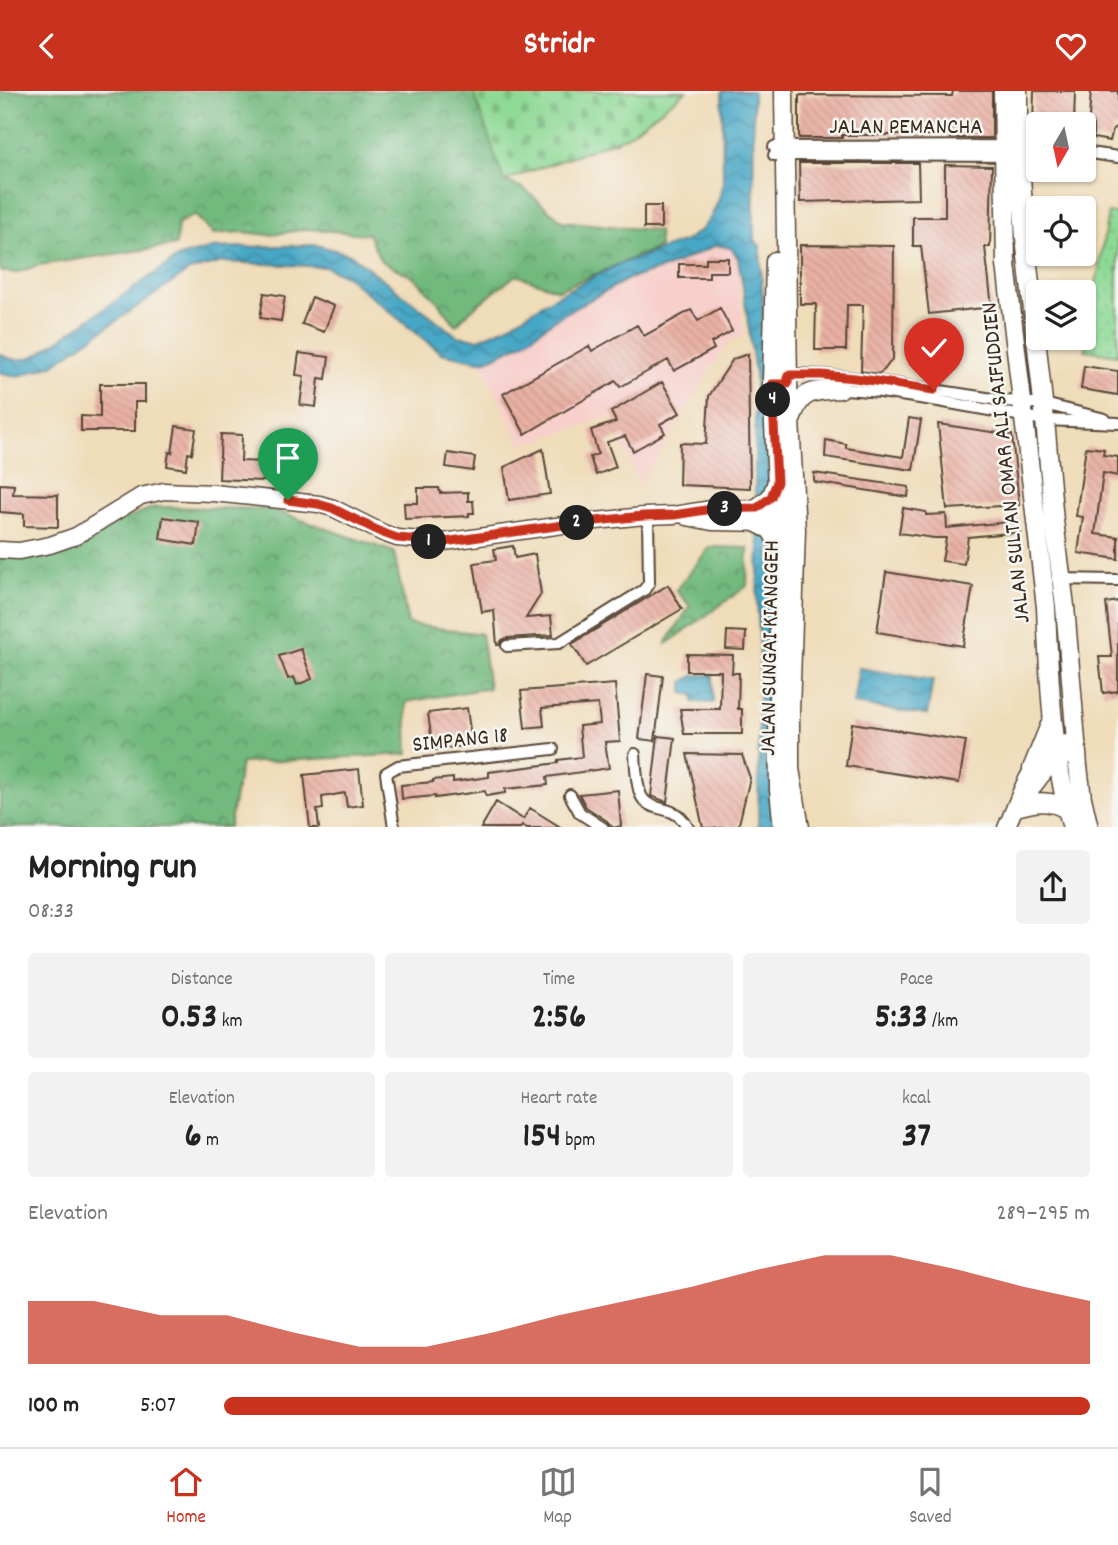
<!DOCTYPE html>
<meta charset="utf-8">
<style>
body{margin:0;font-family:Dekko,sans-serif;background:#f2f2f2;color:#222;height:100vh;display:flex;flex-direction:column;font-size:26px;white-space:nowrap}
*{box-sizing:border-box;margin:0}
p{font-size:23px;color:#767676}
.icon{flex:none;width:38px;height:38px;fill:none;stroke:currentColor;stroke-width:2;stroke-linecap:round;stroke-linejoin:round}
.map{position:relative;height:736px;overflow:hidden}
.sheet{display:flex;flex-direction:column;background:#fff;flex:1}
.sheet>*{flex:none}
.needle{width:46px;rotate:189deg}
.fabs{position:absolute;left:1026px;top:21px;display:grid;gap:14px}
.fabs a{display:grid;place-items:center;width:70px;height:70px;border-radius:7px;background:#fff;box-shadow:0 2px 5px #0004;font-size:35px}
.pin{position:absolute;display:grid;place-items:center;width:60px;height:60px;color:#fff;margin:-72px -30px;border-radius:50% 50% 50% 0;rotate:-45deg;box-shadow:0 0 7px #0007}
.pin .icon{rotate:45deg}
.km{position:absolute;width:35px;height:35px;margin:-18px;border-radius:50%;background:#222;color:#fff;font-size:19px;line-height:35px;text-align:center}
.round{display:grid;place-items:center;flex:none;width:74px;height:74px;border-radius:7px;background:#f2f2f2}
.headline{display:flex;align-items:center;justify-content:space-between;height:119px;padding:0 28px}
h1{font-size:38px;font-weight:700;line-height:52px}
.stats{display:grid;grid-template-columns:repeat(3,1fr);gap:10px;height:119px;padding:7px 28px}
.stats div{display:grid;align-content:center;border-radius:7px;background:#f2f2f2;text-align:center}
.stats b{font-size:35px;font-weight:700}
.stats small{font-size:19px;font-weight:400}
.stats p{font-size:19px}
.chart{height:196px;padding:14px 28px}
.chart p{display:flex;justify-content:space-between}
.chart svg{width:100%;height:126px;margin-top:7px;fill:#c8321e;opacity:.7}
ul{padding:0 28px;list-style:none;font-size:23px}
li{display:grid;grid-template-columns:112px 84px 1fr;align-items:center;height:52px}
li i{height:18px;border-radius:9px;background:#c8321e}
header{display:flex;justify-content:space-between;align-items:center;height:91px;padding:0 28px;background:#c8321e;color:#fff;font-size:32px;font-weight:700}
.tabs{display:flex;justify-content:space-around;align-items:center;height:98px;border-top:2px solid #e0e0e0;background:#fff;font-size:19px;color:#767676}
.tabs a{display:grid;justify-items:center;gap:4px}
.tabs .current{color:#c8321e}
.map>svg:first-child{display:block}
.built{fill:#f7d0cc}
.forest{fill:url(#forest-crowns);stroke:#56724e;stroke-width:2}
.cemetery{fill:url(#cemetery-stones);stroke:#64825a;stroke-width:2}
.park{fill:url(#park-dots);stroke:#64825a;stroke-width:2}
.water{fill:url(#water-waves);stroke:#416872;stroke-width:2}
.building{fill:url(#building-back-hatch)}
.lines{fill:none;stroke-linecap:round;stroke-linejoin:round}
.minor-casing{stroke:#564535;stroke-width:14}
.secondary-casing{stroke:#564535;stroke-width:19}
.primary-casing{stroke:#564535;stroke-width:21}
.minor{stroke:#fff;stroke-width:10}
.secondary{stroke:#fff;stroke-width:16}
.primary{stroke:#fff;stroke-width:18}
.route-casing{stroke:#fff;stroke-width:14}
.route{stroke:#c8321e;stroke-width:9}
.labels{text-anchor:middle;stroke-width:5;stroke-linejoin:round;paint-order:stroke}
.street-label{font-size:23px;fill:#3b2a1e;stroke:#f6f6f2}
</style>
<header><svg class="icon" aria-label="back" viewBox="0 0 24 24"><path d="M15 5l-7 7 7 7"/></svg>Stridr<svg class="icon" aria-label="heart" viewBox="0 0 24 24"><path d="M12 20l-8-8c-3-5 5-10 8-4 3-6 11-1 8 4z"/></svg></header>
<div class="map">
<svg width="1118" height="737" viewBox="0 0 1118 737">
<defs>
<pattern id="forest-crowns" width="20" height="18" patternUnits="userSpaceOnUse" patternTransform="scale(1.75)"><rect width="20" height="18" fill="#72b97e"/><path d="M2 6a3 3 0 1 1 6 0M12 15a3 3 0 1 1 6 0" fill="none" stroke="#5f9767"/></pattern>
<pattern id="cemetery-stones" width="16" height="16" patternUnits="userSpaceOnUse" patternTransform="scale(1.75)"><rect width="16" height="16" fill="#8ed995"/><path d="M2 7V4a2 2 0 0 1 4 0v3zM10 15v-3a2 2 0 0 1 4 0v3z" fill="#7bba80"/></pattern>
<pattern id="park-dots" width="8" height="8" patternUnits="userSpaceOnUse" patternTransform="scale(1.75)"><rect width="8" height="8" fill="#8ed995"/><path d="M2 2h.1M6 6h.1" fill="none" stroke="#7bba80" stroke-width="1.8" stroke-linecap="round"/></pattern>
<pattern id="water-waves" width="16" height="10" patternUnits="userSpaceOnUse" patternTransform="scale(1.75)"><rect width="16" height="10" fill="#47a7c6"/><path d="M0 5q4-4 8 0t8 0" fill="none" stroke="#3c88a0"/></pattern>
<pattern id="building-back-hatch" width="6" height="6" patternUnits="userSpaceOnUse" patternTransform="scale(1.75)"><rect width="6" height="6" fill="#e9b1a4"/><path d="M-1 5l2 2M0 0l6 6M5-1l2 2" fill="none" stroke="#c9988d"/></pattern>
</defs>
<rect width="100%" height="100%" fill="#f6f6f2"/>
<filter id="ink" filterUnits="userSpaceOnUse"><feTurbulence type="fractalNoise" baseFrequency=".0143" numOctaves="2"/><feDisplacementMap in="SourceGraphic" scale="14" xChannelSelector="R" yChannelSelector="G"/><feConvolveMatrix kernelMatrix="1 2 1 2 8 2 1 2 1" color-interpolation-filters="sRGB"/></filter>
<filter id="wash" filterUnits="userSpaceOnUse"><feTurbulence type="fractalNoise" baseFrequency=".00686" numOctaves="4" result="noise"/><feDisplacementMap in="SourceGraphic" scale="28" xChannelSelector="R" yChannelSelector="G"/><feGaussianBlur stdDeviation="1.57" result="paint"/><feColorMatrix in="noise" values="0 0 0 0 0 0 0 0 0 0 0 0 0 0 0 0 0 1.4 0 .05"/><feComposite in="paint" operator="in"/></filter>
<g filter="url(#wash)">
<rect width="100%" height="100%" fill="#efdcb9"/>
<path class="built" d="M717,154L731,157L738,167L744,246L729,249L640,394L611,325L522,354L480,270L489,268L521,253L560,225L628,188L668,176Z"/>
<path class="forest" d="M0,0H640L505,90L523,97L562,130L658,140L659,156L558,199L516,184L471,219L456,234L438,211L415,187L381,170L368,143L306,138L270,144L242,141L213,143L195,124L178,132L176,154L39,174L16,182L0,180Z
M155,416L270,418L394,461L408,533L481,543L489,597L406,611L408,663L241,672L229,736H0V458L35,464Z
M710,456L748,457L747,495L665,554L690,515L676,499Z"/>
<path class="cemetery" d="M473,0H686L625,46L504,90Z"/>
<path class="park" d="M1108,122L1118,123V264L1085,259Z"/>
<path class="water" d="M722,0H753L754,149L760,155C771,349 771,543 773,736H758L760,557L757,509L759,455L756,433L755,396V283L743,195L738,167L731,157L716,154L668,176L628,188L560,225L521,253L489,268L480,270L441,262L346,185L326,176L223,171L189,180L52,274L19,285L0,282V263C13,271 24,269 37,264L179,166L212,157L316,154L350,163L457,245L479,248L506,236L554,206L619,173L685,150L702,138L711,126L719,108L723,90Z
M859,577L933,589L927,624L853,613Z
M695,584H713V612L694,611V604L683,602V591Z"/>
<g id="blocks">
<path class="building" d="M953,0H992V47H950L951,44H842V47H799V4L952,5Z
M1034,0H1075L1074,33H1033Z
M1091,0H1118V34L1113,38L1110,50L1093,47V34L1089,27Z
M799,72H918L919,108L800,111Z
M945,74L992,75L990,156H985L992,216L929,223L921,155H913V126H945Z
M644,115H661V137H644Z
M800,154L894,155L893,267L884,279L878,283L861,280L863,214H847L846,259H815L816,213H800Z
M706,167H728V181H709V187H679V173H706Z
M264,202L285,205L281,230L260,227Z
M312,206L334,215L324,241L302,233Z
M720,217L732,240L711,252L714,258L674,280L668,269L620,296L616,290L525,343L503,303L589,255L592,260L637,234L644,245L691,219L698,230Z
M299,262L329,266L326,288L319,287L316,316L300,314L304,285L296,284Z
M748,263L750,397L679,394L680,352L706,353L709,305L733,268Z
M1084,275L1118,280V304L1081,298Z
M662,291L680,322L660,333L665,342L633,360L625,345L607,351L616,376L596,384L590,366L598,363L591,339L616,331L611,321Z
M100,293H145V311H135V340H81V325L100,326Z
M909,327L921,329L913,379L825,366L826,349L846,353V357L903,366Z
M938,333L1012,344L1019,414L947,418Z
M176,335L196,338L192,363L188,362L186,378L167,375L169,361L172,362Z
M221,343L242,344L241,370L286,372L285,391L219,388Z
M1086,356L1104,358L1103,364L1118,366V385L1103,382L1095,443L1118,446V468L1078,462L1083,426L1076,425Z
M543,358L550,403L509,409L504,376Z
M448,362L475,366L473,380L446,376Z
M814,382L909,396L908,406L814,391Z
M0,393L14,394L13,403L58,404V436L24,435V423L0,421Z
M418,397H439L440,402L468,401V410H473L474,422H469V425L405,428L404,412H418Z
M903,417L926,421V424L946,423L947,437L1019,430L1020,441L968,446L964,473L942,470L946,447H934L899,442Z
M163,426L199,431L196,454L160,448Z
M513,455L515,467L535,463L541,503L526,527L551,525L553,544L507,547L502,549L499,554H497L494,519L482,521L474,472L496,469L494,458Z
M886,481L973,495L963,555L877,541Z
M668,494L682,518L586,575L572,553Z
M1118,510V600L1103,602L1099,566H1112L1106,512Z
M727,540L746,541L745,559L726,558Z
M301,558L312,588L297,594L294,586L288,588L279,565Z
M687,563L733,564L732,582H739L738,618H742V643H684L680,618H720L721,580H687Z
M647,583L663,585L655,650L639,648Z
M615,593L620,650L605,651L609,677L547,686L548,694L505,698V702L486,705L485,700L435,707V705L402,708L401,694L433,691V689L453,687V691L489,686V681L558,672V669L582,666L579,635L600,633L598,613L542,617L544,635L525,637L521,600Z
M467,617L472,654L433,659L428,622Z
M852,632L966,650L959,692L846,675Z
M658,645L675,647L667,711L651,705Z
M687,663L742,664L750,687L738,737H703Z
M359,678L363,714L347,716L345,702L322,706L323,718L317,719L319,737H310L304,684Z
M618,699L621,735L613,737L607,730L586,716L579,703Z
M496,711L523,728L530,717L562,737H527L522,734L520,737H481Z"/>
</g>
</g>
<g filter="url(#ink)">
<use href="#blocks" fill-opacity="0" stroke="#564535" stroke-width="2"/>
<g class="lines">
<g class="minor-casing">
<path id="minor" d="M774,56L1038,55
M1083,61L1118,66
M774,64L1038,65
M785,283L822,284L855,287L1006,310L1044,313L1105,328
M834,297L881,301L933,309L1045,329L1118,332
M1057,488L1118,489
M507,555L559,552L644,499L649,492L648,425
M635,663C636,676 636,690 640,702C645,717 660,716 672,721C679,724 685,731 688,737
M570,704L580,722L603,737
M394,737L386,682L398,675L553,658"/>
</g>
<g class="secondary-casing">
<path id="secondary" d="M687,426L712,431L769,432
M0,459L19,460L50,454L76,445L141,405L164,400L213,402L319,413L333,417L383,442L397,447L444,451L577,432L644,425L674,424L712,418L768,417
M1029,701C1045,680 1050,669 1076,661
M1006,737C1025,696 1027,665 1075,649"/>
</g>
<g class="primary-casing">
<path id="primary" d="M784,0L788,293L796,439L790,621V678L800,737
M1003,0L1006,173L1046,516C1049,589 1052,665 1072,737
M1018,0V39L1025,147L1045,329L1054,430L1065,515L1078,675L1082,707L1089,737
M775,170L772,293L780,457L778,621L779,699L783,737
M792,327C800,299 814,300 840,298
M757,417L771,406L777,391
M757,432L771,439L779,454
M1032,678L1052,629
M1016,716C1034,711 1052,707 1068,720"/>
</g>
<use href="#minor" class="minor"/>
<use href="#secondary" class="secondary"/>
<use href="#primary" class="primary"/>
</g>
</g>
<g class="lines" filter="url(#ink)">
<g class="route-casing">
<path id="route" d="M288,409L318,413L332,417L383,442L397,447L444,451L577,432L643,425L674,424L712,418L757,417L771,406L777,391L772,293H788V284H822L855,287L934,299"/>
</g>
<use href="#route" class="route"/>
</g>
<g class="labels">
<g class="street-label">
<text x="906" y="42">JALAN PEMANCHA</text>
<text transform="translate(1004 372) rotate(-96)" y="8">JALAN SULTAN OMAR ALI SAIFUDDIEN</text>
<text transform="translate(768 557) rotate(-89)" y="8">JALAN SUNGAI KIANGGEH</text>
<text transform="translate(460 647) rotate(-6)" y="8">SIMPANG 18</text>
</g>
</g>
</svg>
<div class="fabs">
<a><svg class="needle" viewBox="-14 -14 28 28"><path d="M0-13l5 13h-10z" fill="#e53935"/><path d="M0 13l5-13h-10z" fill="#767676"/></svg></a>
<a><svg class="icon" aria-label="locate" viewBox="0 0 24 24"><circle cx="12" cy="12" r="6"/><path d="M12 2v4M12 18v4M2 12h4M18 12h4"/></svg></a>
<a><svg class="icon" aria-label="layers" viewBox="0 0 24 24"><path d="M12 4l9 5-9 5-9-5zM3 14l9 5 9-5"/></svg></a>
</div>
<div class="pin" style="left:288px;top:409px;background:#1e9e55"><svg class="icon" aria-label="arrive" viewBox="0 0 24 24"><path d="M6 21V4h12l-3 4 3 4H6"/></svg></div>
<div class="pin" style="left:934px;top:299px;background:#d93025"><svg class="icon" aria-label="check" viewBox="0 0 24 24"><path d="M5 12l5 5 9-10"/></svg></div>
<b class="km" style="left:429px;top:451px">1</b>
<b class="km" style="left:577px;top:432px">2</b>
<b class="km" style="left:725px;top:418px">3</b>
<b class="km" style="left:773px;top:309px">4</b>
</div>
<section class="sheet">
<div class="headline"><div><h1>Morning run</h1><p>08:33</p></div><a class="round"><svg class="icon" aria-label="share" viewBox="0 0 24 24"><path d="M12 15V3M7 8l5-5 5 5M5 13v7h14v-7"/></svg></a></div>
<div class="stats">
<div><p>Distance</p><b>0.53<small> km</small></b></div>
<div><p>Time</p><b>2:56</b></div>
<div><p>Pace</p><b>5:33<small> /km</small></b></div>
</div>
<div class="stats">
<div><p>Elevation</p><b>6<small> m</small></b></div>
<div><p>Heart rate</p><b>154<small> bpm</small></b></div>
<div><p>kcal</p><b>37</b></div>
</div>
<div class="chart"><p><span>Elevation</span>289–295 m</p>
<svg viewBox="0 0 160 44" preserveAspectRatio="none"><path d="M0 44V22L10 22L20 27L30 27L40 33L50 38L60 38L70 33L80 27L90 22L100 17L110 11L120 6L130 6L140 11L150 17L160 22V44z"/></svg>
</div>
<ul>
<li><b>100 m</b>5:07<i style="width:100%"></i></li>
</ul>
</section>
<nav class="tabs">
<a class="current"><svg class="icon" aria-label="home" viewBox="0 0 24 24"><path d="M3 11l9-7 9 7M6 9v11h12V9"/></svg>Home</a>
<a><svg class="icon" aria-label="map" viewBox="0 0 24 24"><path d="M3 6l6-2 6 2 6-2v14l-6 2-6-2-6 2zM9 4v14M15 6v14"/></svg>Map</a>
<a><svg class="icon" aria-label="saved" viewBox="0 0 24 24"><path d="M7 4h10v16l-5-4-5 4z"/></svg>Saved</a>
</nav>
